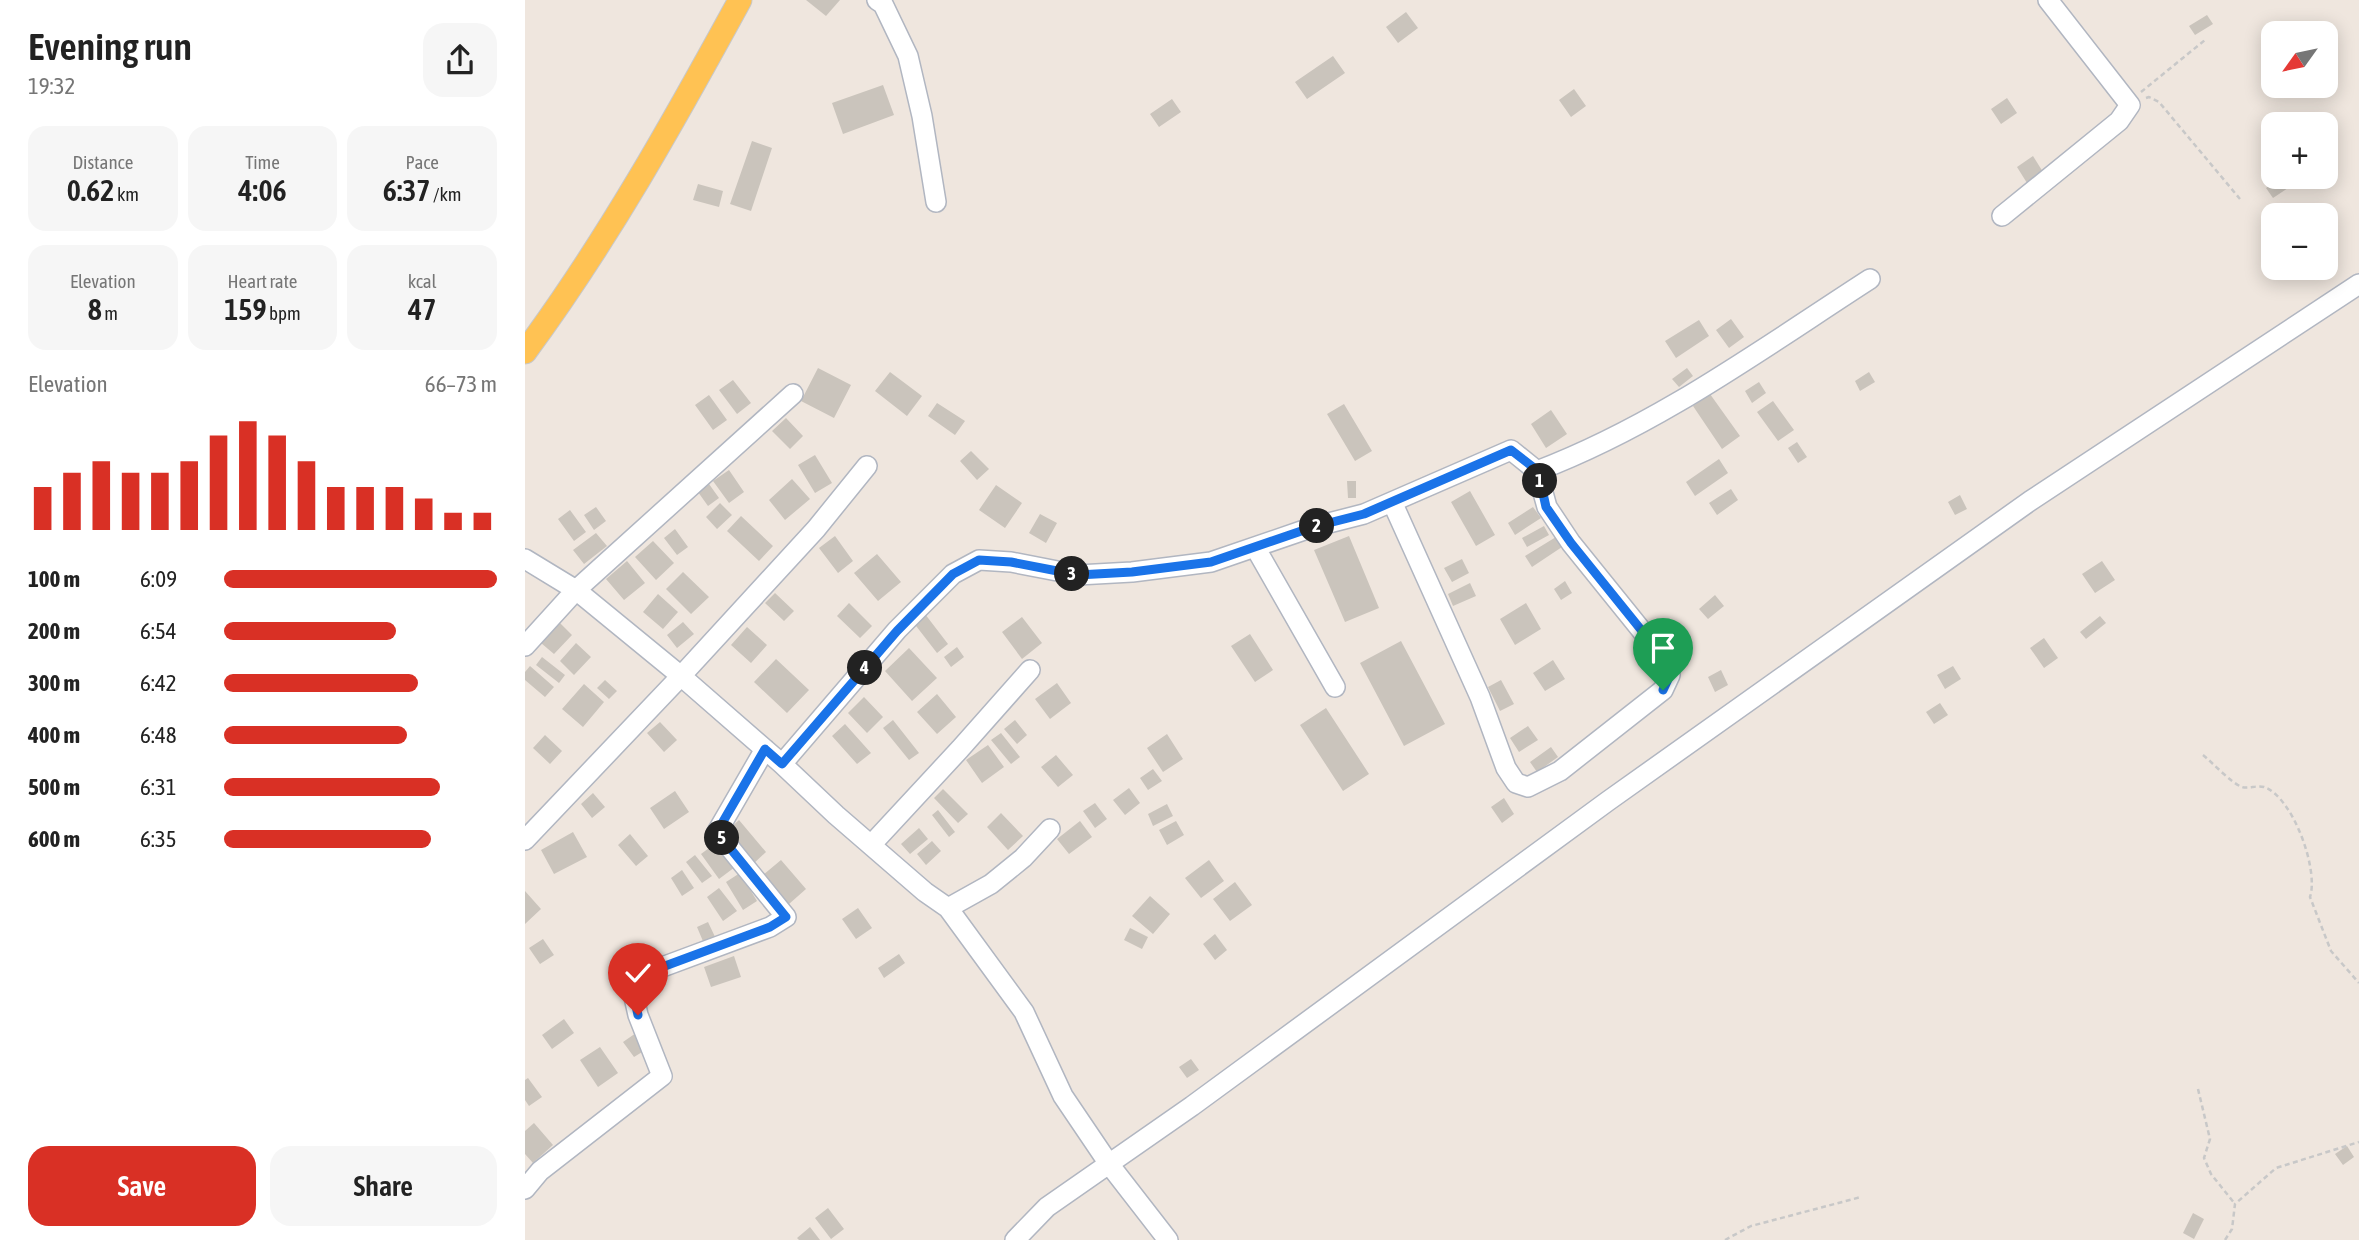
<!DOCTYPE html>
<meta charset="utf-8">
<style>
body{margin:0;font-family:"Asap Condensed",sans-serif;background:#f6f6f6;color:#222;height:100vh;display:flex;flex-direction:column;font-size:26px;white-space:nowrap}
*{box-sizing:border-box;margin:0}
p{font-size:23px;color:#767676}
.icon{flex:none;width:38px;height:38px;fill:none;stroke:currentColor;stroke-width:2;stroke-linecap:round;stroke-linejoin:round}
.map{position:relative;flex:1;overflow:hidden}
.panel{display:flex;flex-direction:column;background:#fff;width:525px}
.panel>*{flex:none}
.needle{width:46px;rotate:237deg}
.fabs{position:absolute;left:1736px;top:21px;display:grid;gap:14px}
.fabs a{display:grid;place-items:center;width:77px;height:77px;border-radius:14px;background:#fff;box-shadow:0 4px 18px #0003;font-size:35px}
.pin{position:absolute;display:grid;place-items:center;width:60px;height:60px;color:#fff;margin:-72px -30px;border-radius:50% 50% 50% 0;rotate:-45deg;box-shadow:0 0 7px #0007}
.pin .icon{rotate:45deg}
.km{position:absolute;width:35px;height:35px;margin:-18px;border-radius:50%;background:#222;color:#fff;font-size:19px;line-height:35px;text-align:center}
.round{display:grid;place-items:center;flex:none;width:74px;height:74px;border-radius:21px;background:#f6f6f6}
.overview{display:flex;align-items:center;justify-content:space-between;height:119px;padding:0 28px}
h1{font-size:38px;font-weight:600;line-height:52px}
.metrics{display:grid;grid-template-columns:repeat(3,1fr);gap:10px;height:119px;padding:7px 28px}
.metrics div{display:grid;align-content:center;border-radius:18px;background:#f6f6f6;text-align:center}
.metrics b{font-size:30px;font-weight:600}
.metrics small{font-size:19px;font-weight:400}
.metrics p{font-size:19px}
.chart{height:196px;padding:14px 28px}
.chart p{display:flex;justify-content:space-between}
.chart svg{width:100%;height:126px;margin-top:7px;stroke:#d93025;stroke-width:6}
.action{display:flex;gap:14px;margin-top:auto;padding:14px 28px}
.action a{flex:1;height:80px;border-radius:21px;background:#d93025;color:#fff;font-size:28px;font-weight:600;line-height:80px;text-align:center}
.action a+a{background:#f6f6f6;color:#222}
ul{padding:0 28px;list-style:none;font-size:23px}
li{display:grid;grid-template-columns:112px 84px 1fr;align-items:center;height:52px}
li i{height:18px;border-radius:9px;background:#d93025}
main{display:flex;flex:1;min-height:0}
.map>svg:first-child{display:block}
.building{fill:#cac4bc}
.lines{fill:none;stroke-linecap:round;stroke-linejoin:round}
.minor-casing{stroke:#b1b6c1;stroke-width:22}
.major-casing{stroke:#c8c8c8;stroke-width:25}
.path{stroke:#c8c8c8;stroke-width:2.5;stroke-dasharray:5 3.5;stroke-linecap:butt}
.minor{stroke:#fff;stroke-width:19}
.major{stroke:#ffc253;stroke-width:23}
.route-casing{stroke:#fff;stroke-width:14}
.route{stroke:#1a73e8;stroke-width:9}
</style>
<main>
<section class="panel">
<div class="overview"><div><h1>Evening run</h1><p>19:32</p></div><a class="round"><svg class="icon" aria-label="share" viewBox="0 0 24 24"><path d="M12 15V3M7 8l5-5 5 5M5 13v7h14v-7"/></svg></a></div>
<div class="metrics">
<div><p>Distance</p><b>0.62<small> km</small></b></div>
<div><p>Time</p><b>4:06</b></div>
<div><p>Pace</p><b>6:37<small> /km</small></b></div>
</div>
<div class="metrics">
<div><p>Elevation</p><b>8<small> m</small></b></div>
<div><p>Heart rate</p><b>159<small> bpm</small></b></div>
<div><p>kcal</p><b>47</b></div>
</div>
<div class="chart"><p><span>Elevation</span>66–73 m</p>
<svg viewBox="0 0 160 44" preserveAspectRatio="none"><path d="M5 44V29M15 44V24M25 44V20M35 44V24M45 44V24M55 44V20M65 44V11M75 44V6M85 44V11M95 44V20M105 44V29M115 44V29M125 44V29M135 44V33M145 44V38M155 44V38"/></svg>
</div>
<ul>
<li><b>100 m</b>6:09<i style="width:100%"></i></li>
<li><b>200 m</b>6:54<i style="width:63%"></i></li>
<li><b>300 m</b>6:42<i style="width:71%"></i></li>
<li><b>400 m</b>6:48<i style="width:67%"></i></li>
<li><b>500 m</b>6:31<i style="width:79%"></i></li>
<li><b>600 m</b>6:35<i style="width:76%"></i></li>
</ul>
<div class="action"><a>Save</a><a>Share</a></div>
</section>
<div class="map">
<svg width="1834" height="1240" viewBox="0 0 1834 1240">
<rect width="100%" height="100%" fill="#efe6de"/>
<path class="building" d="M281,0H315L301,16Z
M881,12L893,28L873,43L861,27Z
M1682,15L1688,24L1670,35L1664,26Z
M808,56L820,73L782,99L770,82Z
M358,85L369,115L318,134L307,103Z
M1049,89L1061,106L1046,117L1034,100Z
M1482,98L1492,113L1476,124L1466,109Z
M647,99L656,112L634,127L625,114Z
M1748,123V139L1746,141L1738,130Z
M227,141L247,148L226,211L205,204Z
M1508,156L1518,172L1502,183L1492,167Z
M1756,178L1763,188L1748,198L1741,188Z
M173,184L198,191L194,207L168,200Z
M1206,319L1219,337L1204,348L1191,330Z
M1174,320L1184,336L1151,358L1140,341Z
M293,368L326,385L309,418L276,401Z
M1162,368L1168,376L1154,387L1147,379Z
M365,372L397,396L382,416L350,391Z
M1344,372L1350,382L1335,391L1330,381Z
M208,380L226,403L212,414L194,390Z
M1234,382L1241,393L1227,403L1220,391Z
M1185,394L1215,436L1197,449L1168,406Z
M184,395L202,420L188,430L170,405Z
M1248,401L1269,430L1253,441L1232,412Z
M412,403L440,421L430,435L403,416Z
M819,404L847,451L830,461L802,414Z
M1026,410L1042,434L1021,448L1006,424Z
M261,418L278,436L265,449L247,431Z
M1272,442L1282,457L1273,463L1263,448Z
M446,451L464,469L452,480L435,461Z
M290,455L307,483L290,493L273,465Z
M1194,459L1203,473L1170,496L1161,482Z
M204,470L219,492L204,503L188,481Z
M267,479L285,499L260,520L244,500Z
M822,481H831V498H823Z
M184,484L194,498L183,506L173,492Z
M471,485L497,503L480,528L454,510Z
M1206,489L1213,500L1192,515L1184,503Z
M945,491L970,535L951,546L926,502Z
M1435,495L1442,509L1430,515L1423,502Z
M195,503L207,515L192,529L181,517Z
M71,507L81,521L69,530L59,515Z
M1008,507L1016,518L990,535L983,523Z
M45,510L61,532L49,541L33,519Z
M515,514L532,523L521,543L504,533Z
M216,516L248,546L234,561L202,531Z
M1019,526L1024,535L1002,547L997,538Z
M150,529L163,547L152,555L139,538Z
M71,533L82,546L59,564L48,550Z
M310,536L328,561L313,573L294,548Z
M824,536L854,608L820,622L789,550Z
M1031,537L1037,547L1007,567L1000,556Z
M128,541L149,563L131,580L110,557Z
M352,554L376,582L353,601L329,573Z
M937,559L944,573L927,582L919,568Z
M102,561L120,583L99,600L81,579Z
M1577,561L1590,580L1570,593L1557,574Z
M158,572L184,597L166,614L141,589Z
M1040,581L1047,593L1036,600L1029,589Z
M945,583L951,596L928,606L923,594Z
M250,593L269,611L259,621L240,603Z
M133,594L153,612L138,629L118,612Z
M1190,595L1199,606L1183,619L1174,609Z
M324,603L347,626L335,638L312,616Z
M1001,603L1016,629L990,645L975,619Z
M400,614L423,644L412,653L388,622Z
M1575,616L1581,623L1561,639L1555,632Z
M497,617L517,643L497,659L477,632Z
M158,622L169,634L152,648L142,635Z
M35,623L47,635L29,654L16,643Z
M222,627L242,645L226,663L206,645Z
M725,634L748,670L730,682L706,646Z
M1519,638L1533,658L1519,668L1505,648Z
M876,641L920,724L879,746L835,663Z
M51,643L66,657L49,675L35,661Z
M432,647L439,657L426,667L419,657Z
M384,648L412,678L387,701L360,671Z
M17,657L40,675L34,683L11,665Z
M251,659L284,690L262,713L229,682Z
M1028,660L1040,679L1020,691L1008,673Z
M5,666L29,687L20,697L0,680V672Z
M1428,666L1436,679L1420,689L1412,675Z
M1196,670L1203,685L1190,692L1183,677Z
M80,680L92,691L84,699L72,688Z
M976,680L989,704L975,711L963,687Z
M532,683L546,703L525,719L510,699Z
M59,684L79,702L58,727L37,709Z
M412,694L431,717L412,734L392,712Z
M339,697L358,717L342,733L323,713Z
M1415,703L1423,715L1409,724L1401,712Z
M801,708L844,774L818,791L775,725Z
M368,720L394,753L384,760L358,728Z
M490,720L502,735L492,744L479,729Z
M135,722L152,740L139,752L122,733Z
M320,724L346,753L332,764L307,736Z
M1003,726L1013,740L994,752L985,738Z
M476,733L495,757L486,764L466,740Z
M642,734L658,759L638,772L622,748Z
M20,735L37,751L25,764L8,748Z
M463,745L479,767L457,783L441,760Z
M1026,747L1033,757L1012,772L1005,762Z
M531,755L548,775L533,787L516,767Z
M628,769L637,781L623,790L615,778Z
M604,788L615,803L600,815L588,800Z
M418,789L443,814L433,823L409,798Z
M150,791L164,812L139,829L125,808Z
M68,793L80,807L67,818L56,804Z
M979,798L989,814L977,823L966,807Z
M570,803L582,819L570,828L558,811Z
M642,804L648,816L628,826L623,814Z
M413,810L430,832L424,837L407,815Z
M476,813L498,836L483,850L462,827Z
M214,820L241,852L226,866L199,834Z
M555,821L567,837L544,854L532,839Z
M651,821L659,835L642,845L634,830Z
M394,828L403,839L385,854L376,844Z
M48,832L62,857L29,874L16,850Z
M105,834L123,856L111,866L93,845Z
M407,841L416,851L401,865L392,854Z
M192,842L210,867L194,879L176,854Z
M170,855L187,876L177,883L161,862Z
M256,860L281,889L264,904L238,875Z
M684,860L699,881L676,898L660,878Z
M157,870L169,888L157,896L146,878Z
M215,873L232,901L218,910L201,882Z
M710,882L727,905L705,921L688,899Z
M194,888L212,911L198,921L182,897Z
M0,891L16,909L0,924Z
M625,896L645,914L628,934L607,916Z
M333,908L347,928L331,939L317,919Z
M183,922L192,941L180,946L172,927Z
M605,928L623,937L617,949L599,940Z
M690,934L702,950L690,960L678,944Z
M18,939L29,955L15,964L4,948Z
M374,954L380,963L359,978L353,968Z
M209,956L216,977L186,987L179,967Z
M39,1019L49,1033L27,1049L17,1035Z
M111,1033L122,1049L109,1057L98,1042Z
M75,1047L93,1073L73,1087L55,1060Z
M666,1059L674,1070L662,1078L654,1067Z
M3,1078L17,1097L4,1106L0,1100V1080Z
M9,1123L28,1145L8,1163L0,1154V1131Z
M1822,1146L1829,1157L1818,1165L1810,1154Z
M303,1208L319,1229L306,1239L290,1218Z
M1668,1213L1679,1219L1669,1239L1658,1233Z
M285,1227L295,1240H274L272,1238Z"/>
<g class="lines">
<g class="minor-casing">
<path id="minor" d="M352,0L358,4L383,56L397,116L411,202
M1477,216L1594,121L1605,105L1523,0
M868,504L955,697L981,768L991,783L1003,787L1035,771L1138,690L1145,675L1138,657L1046,543L1022,507L1012,471
M730,547L810,687
M0,559L51,590L156,676L257,764L311,815L400,892L423,908L499,1012L538,1096L584,1164L643,1240
M0,646L51,590L268,394
M257,764L372,630L428,574L454,560L486,562L553,575L607,572L686,562L788,527L839,514L986,450L1012,471C1133,425 1238,348 1345,279
M0,840L156,676L291,529L342,466
M346,845L435,749L505,670
M423,908L466,884L498,858L525,829
M0,1189L15,1171L137,1076L113,1015L105,979L245,927L261,917L192,832L240,749
M490,1240L522,1207L667,1106L1083,801L1505,501L1834,284"/>
</g>
<g class="major-casing">
<path id="major" d="M0,352C82,241 149,121 215,0"/>
</g>
<path class="path" d="M1616,92L1680,40
M1621,98L1624,97L1634,102L1715,199
M1678,755C1688,763 1706,783 1717,787C1723,789 1732,785 1739,787C1768,797 1794,870 1785,897L1806,951L1834,983
M1673,1089L1685,1139L1679,1158L1686,1174L1710,1204
M1200,1240L1226,1226L1336,1197
M1700,1240L1707,1229L1710,1204L1751,1168L1834,1142"/>
<use href="#minor" class="minor"/>
<use href="#major" class="major"/>
</g>
<g class="lines">
<g class="route-casing">
<path id="route" d="M113,1015L105,979L245,927L261,917L192,832L240,749L257,764L372,631L428,574L454,560L486,562L553,575L607,572L686,562L788,527L839,514L986,450L1013,471L1021,507L1046,543L1138,657L1145,675L1138,690"/>
</g>
<use href="#route" class="route"/>
</g>
</svg>
<div class="fabs">
<a><svg class="needle" viewBox="-14 -14 28 28"><path d="M0-13l5 13h-10z" fill="#e53935"/><path d="M0 13l5-13h-10z" fill="#767676"/></svg></a>
<a>+</a>
<a>−</a>
</div>
<div class="pin" style="left:1138px;top:690px;background:#1e9e55"><svg class="icon" aria-label="arrive" viewBox="0 0 24 24"><path d="M6 21V4h12l-3 4 3 4H6"/></svg></div>
<div class="pin" style="left:113px;top:1015px;background:#d93025"><svg class="icon" aria-label="check" viewBox="0 0 24 24"><path d="M5 12l5 5 9-10"/></svg></div>
<b class="km" style="left:1015px;top:481px">1</b>
<b class="km" style="left:792px;top:526px">2</b>
<b class="km" style="left:547px;top:574px">3</b>
<b class="km" style="left:340px;top:668px">4</b>
<b class="km" style="left:197px;top:838px">5</b>
</div>
</main>
